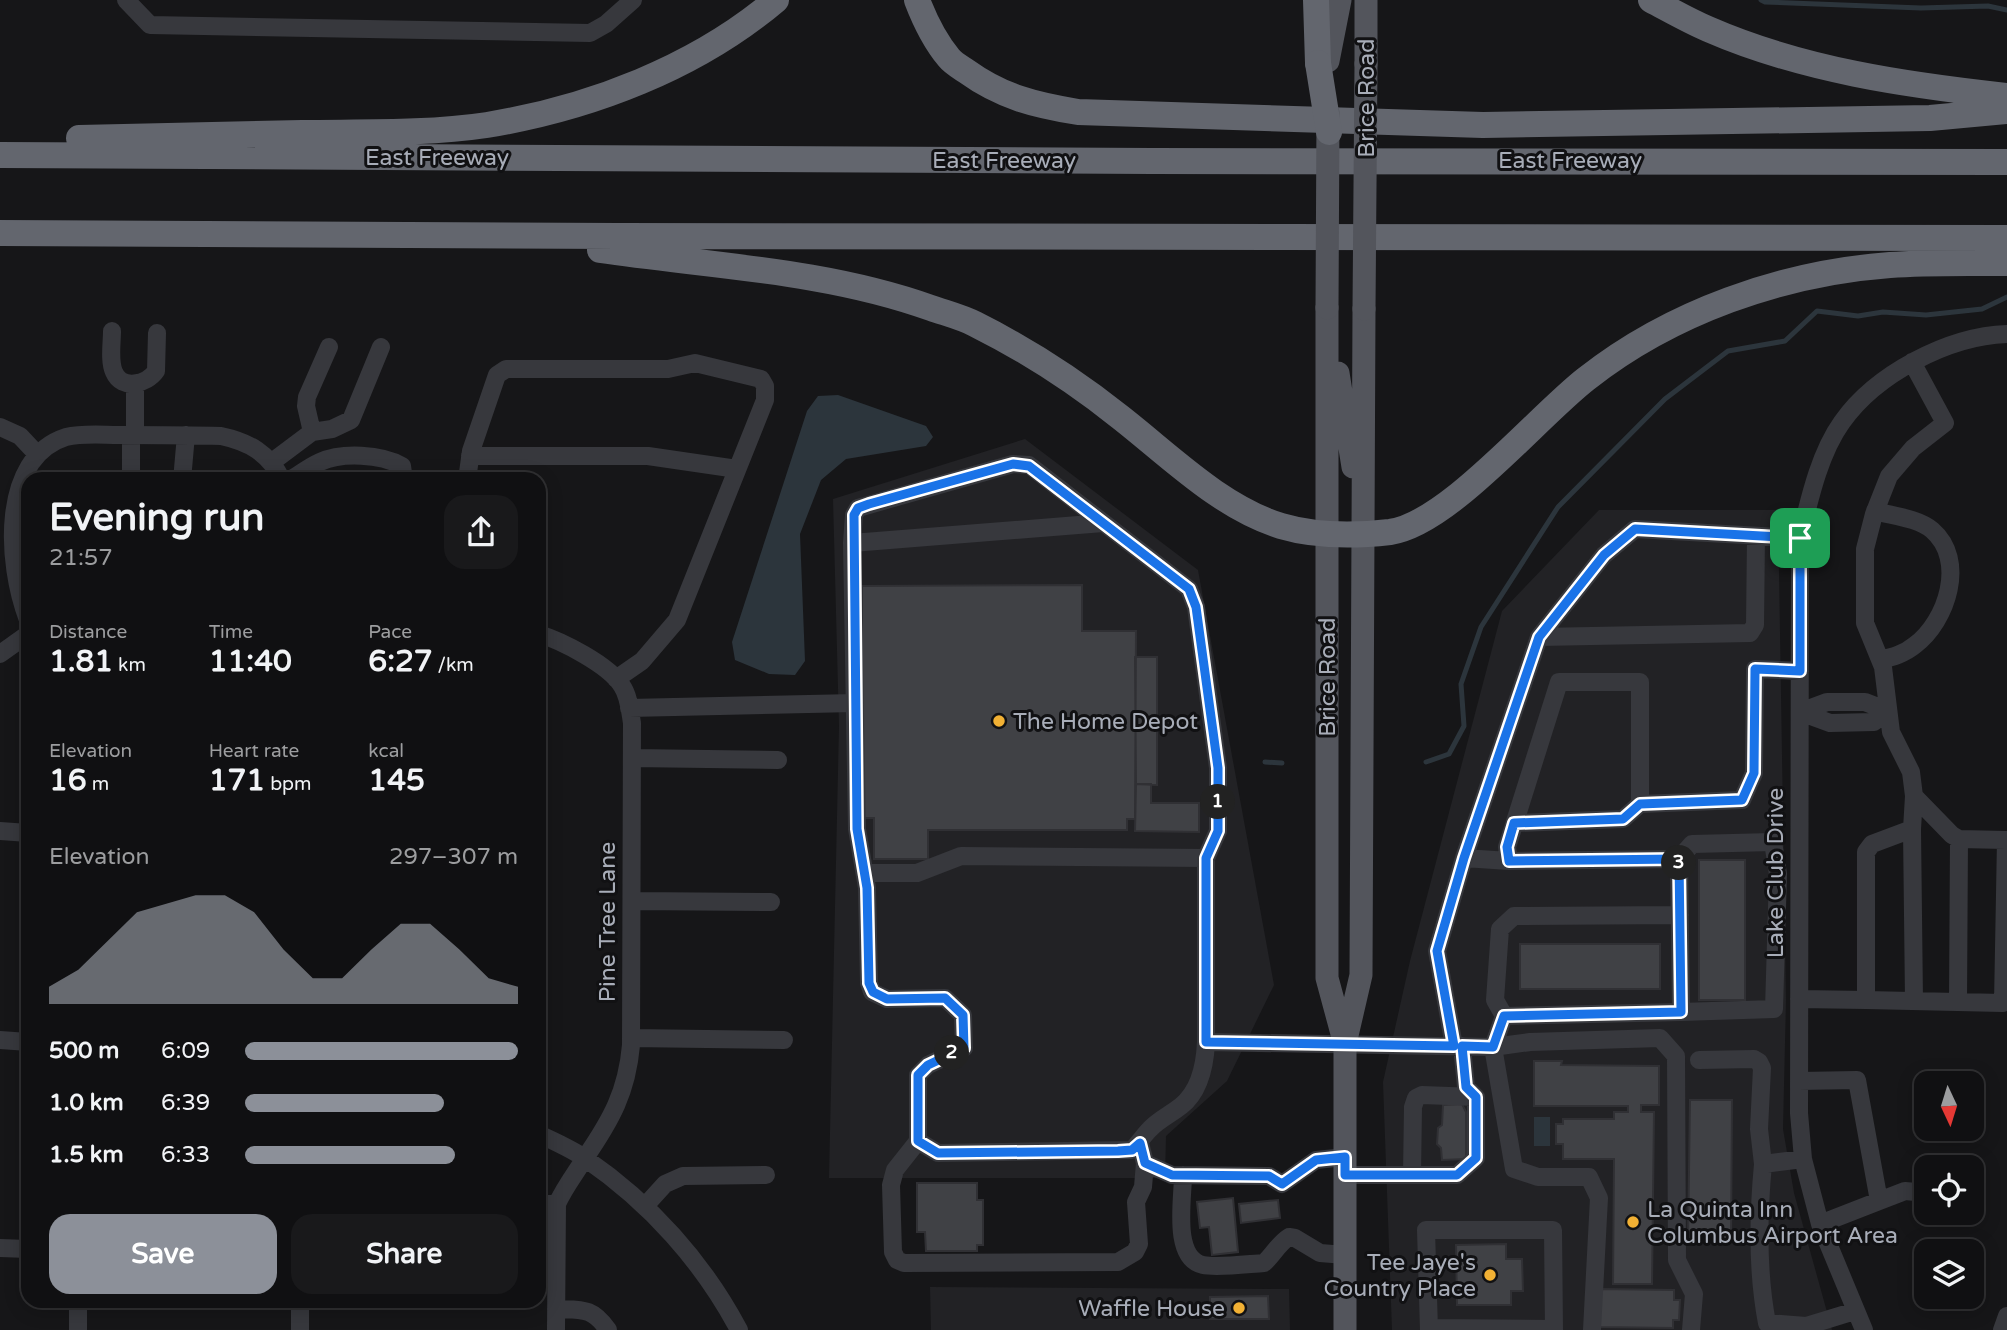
<!DOCTYPE html>
<meta charset="utf-8">
<style>
body{margin:0;font-family:"Varela Round",sans-serif;background:#19191b;color:#f1f3f6;height:100vh;display:flex;flex-direction:column;font-size:26px;white-space:nowrap}
*{box-sizing:border-box;margin:0}
p{font-size:23px;color:#9c9d9f}
.icon{flex:none;width:38px;height:38px;fill:none;stroke:currentColor;stroke-width:2;stroke-linecap:round;stroke-linejoin:round}
.map{position:relative;flex:1;overflow:hidden}
.panel{position:absolute;left:21px;top:472px;width:525px;height:836px;display:flex;flex-direction:column;background:#101012;border-radius:21px;box-shadow:0 4px 18px #0003,0 0 0 2px #303032}
.panel>*{flex:none}
.needle{width:46px;rotate:176deg}
.fabs{position:absolute;left:1914px;top:1071px;display:grid;gap:14px}
.fabs a{display:grid;place-items:center;width:70px;height:70px;border-radius:14px;background:#101012;box-shadow:0 4px 18px #0003,0 0 0 2px #303032;font-size:35px}
.pin{position:absolute;display:grid;place-items:center;width:60px;height:60px;color:#fff;margin:-30px;border-radius:14px;box-shadow:0 4px 10px #0006}
.km{position:absolute;width:35px;height:35px;margin:-18px;border-radius:50%;background:#222;color:#fff;font-size:19px;line-height:35px;text-align:center}
.round{display:grid;place-items:center;flex:none;width:74px;height:74px;border-radius:21px;background:#19191b}
.summary{display:flex;align-items:center;justify-content:space-between;height:119px;padding:0 28px}
h1{font-size:38px;font-weight:700;line-height:52px}
.stats{display:grid;grid-template-columns:repeat(3,1fr);gap:10px;height:119px;padding:7px 28px}
.stats div{display:grid;align-content:center}
.stats b{font-size:30px;font-weight:700}
.stats small{font-size:19px;font-weight:400}
.stats p{font-size:19px}
.chart{height:196px;padding:14px 28px}
.chart p{display:flex;justify-content:space-between}
.chart svg{width:100%;height:126px;margin-top:7px;fill:#8c9099;opacity:.7}
.button{display:flex;gap:14px;margin-top:auto;padding:14px 28px}
.button a{flex:1;height:80px;border-radius:21px;background:#8c9099;color:#fff;font-size:28px;font-weight:700;line-height:80px;text-align:center}
.button a+a{background:#19191b;color:#f1f3f6}
ul{padding:0 28px;list-style:none;font-size:23px}
li{display:grid;grid-template-columns:112px 84px 1fr;align-items:center;height:52px}
li i{height:18px;border-radius:9px;background:#8c9099}
.map>svg:first-child{display:block}
.built{fill:#222225}
.water{fill:#2c353c}
.lines{fill:none;stroke-linecap:round;stroke-linejoin:round}
.stream{stroke:#2c353c;stroke-width:5}
.building{fill:#404145;stroke:#303034;stroke-width:2}
.minor{stroke:#37383d;stroke-width:18}
.major{stroke:#53555c;stroke-width:23}
.highway{stroke:#63666e;stroke-width:26}
.major-bridge{stroke:#53555c;stroke-width:23}
.highway-bridge{stroke:#63666e;stroke-width:26}
.route-casing{stroke:#fff;stroke-width:14}
.route{stroke:#1a73e8;stroke-width:9}
.poi-dot{fill:#f2b134;stroke:#111113;stroke-width:2.5}
.labels{text-anchor:middle;stroke-width:6;stroke-linejoin:round;paint-order:stroke}
.street-label{font-size:23px;fill:#a8adb8;stroke:#111113}
.poi-label{font-size:23px;fill:#a8adb8;stroke:#111113;text-anchor:start}
</style>
<div class="map">
<svg width="2007" height="1330" viewBox="0 0 2007 1330">
<rect width="100%" height="100%" fill="#161618"/>
<path class="built" d="M1025,439L1198,570L1274,985L1227,1081L1166,1136L1165,1178H829L839,726L833,499Z
M1599,510H1778L1786,1000L1783,1129L1794,1193L1832,1330H1392L1383,1082L1410,961L1502,611Z
M930,1287L1289,1289L1290,1330H931Z"/>
<path class="water" d="M838,395L926,426L933,437L926,446L846,459L821,480L800,534L805,661L795,675L769,674L735,660L732,642L807,411L818,396Z
M1534,1117H1550V1146H1534Z"/>
<g class="lines">
<path class="stream" d="M1761,0L1765,2L1921,8L1988,6L2007,10
M1265,762L1282,763
M1426,762L1449,754L1464,726L1461,684L1481,627L1558,507L1665,399L1728,351L1785,341L1817,311L1858,316L1883,312L1926,315L1982,309L2007,297"/>
</g>
<path class="building" d="M1082,585V631H1136L1135,819H1127V830H928V859H874V818H862V586Z
M1135,657H1157V785L1136,784Z
M1136,784H1151V803H1199V832L1135,831Z
M1699,860H1745V1000H1699Z
M1520,944H1660V989H1520Z
M1534,1061H1562L1561,1065L1659,1066V1105H1641V1112H1654L1652,1284H1613L1614,1159H1563V1144H1556V1124H1563V1119H1614V1112H1628V1106H1534Z
M1690,1100H1732L1731,1242H1688Z
M1462,1104L1466,1112V1159L1442,1160L1441,1148L1437,1144L1438,1128L1442,1125L1443,1105Z
M917,1183H977V1200H983V1245H977V1251H926L925,1232H917Z
M1233,1198L1238,1252L1212,1255L1209,1227L1200,1228L1197,1202Z
M1278,1200L1280,1218L1241,1223L1239,1204Z
M1506,1244V1259H1522L1523,1291H1511V1305H1457L1456,1245Z
M1599,1289L1674,1290V1300H1680L1679,1320H1673V1328L1599,1327Z
M1268,1296L1269,1319H1210V1297Z"/>
<g class="lines">
<path class="minor" d="M126,0L150,25L590,33L606,24L633,0
M112,331C112,343 109,361 114,372C122,391 147,384 156,371L157,333
M0,427L20,436L35,452
M312,432L306,406L307,397L329,347
M135,435V384
M470,456H648L737,469
M272,462L312,432L332,429L351,420L381,347
M131,480V435
M182,480L186,435
M290,480C300,474 309,467 320,462C342,452 381,454 402,466L404,480
M467,480L471,451L497,375L506,369H668L695,363L761,379L765,386V400L677,620L642,661L616,679
M1875,511C1893,516 1918,518 1932,530C1967,560 1947,621 1915,645C1904,654 1893,657 1880,660
M852,543L1103,523
M28,620C6,563 0,458 66,437C83,433 102,435 119,435C153,435 187,435 221,436C249,442 269,453 282,480
M539,634C562,641 609,665 622,686C629,696 630,711 632,723L631,1045C627,1092 611,1120 585,1158C575,1174 564,1188 557,1204L556,1330
M1539,637L1750,633L1755,625L1756,537
M0,654L28,634
M1827,702H1865L1888,711L1874,722L1830,723L1800,712Z
M629,708L855,703
M632,758L778,760
M1515,823L1623,819L1640,804
M1912,829L1914,1001
M0,831L28,833
M1464,858L1539,637L1604,555L1635,529L1800,538
M1679,859L1692,844L1773,842L1778,874L1774,1009L1681,1012
M865,873H917L961,856L1206,858
M632,901L771,902
M1799,999L1866,1000V852L1872,844L1912,829L1914,796L1911,772L1891,732L1883,667L1865,623V549L1874,514L1889,476L1913,448L1945,423L1912,362
M1866,1000L2003,1003L2006,840L1959,839L1952,835L1914,796
M1958,1002L1959,839
M1504,1016L1495,1000L1500,929L1514,916L1680,915
M631,1038L784,1040
M0,1040L28,1042
M1206,1042V858L1218,831V768L1196,607L1189,589L1029,465L1013,464L858,508L854,515L852,543L857,829L867,888L869,983L872,992L887,999L945,998L963,1015L964,1048L928,1065L918,1075V1141L938,1153L1132,1150C1139,1143 1143,1136 1150,1129C1158,1120 1171,1114 1181,1106C1200,1091 1205,1065 1206,1042L1493,1047L1530,1042L1660,1038L1676,1056L1677,1260L1694,1294L1691,1330
M1454,1046L1437,951L1464,858L1509,861
M1699,1060L1754,1059L1759,1062L1762,1068L1759,1129L1763,1164
M1799,1081L1857,1080L1879,1201L1905,1191L1927,1193
M539,1134C555,1142 572,1149 586,1159C650,1203 703,1262 739,1330
M918,1141L895,1170L891,1185L893,1252L897,1260L904,1263L1118,1262L1135,1252L1139,1244L1136,1202L1143,1187L1145,1163L1140,1143
M1803,1159L1763,1164C1758,1217 1757,1271 1767,1323L1806,1326L1855,1311
M1145,1163L1172,1175L1269,1176L1282,1184L1316,1160L1345,1157
M1183,1175C1183,1199 1172,1258 1203,1265C1217,1268 1248,1264 1264,1263C1273,1255 1278,1244 1289,1237L1295,1238L1320,1253L1345,1255
M1345,1175H1457L1476,1158V1097L1466,1087L1462,1046
M1412,1175L1413,1107L1416,1098L1422,1095L1476,1097
M539,1204H557
M645,1206L665,1184L683,1176L766,1175
M1820,1224L1879,1201
M0,1248L28,1249
M78,1302V1330
M556,1309C582,1310 592,1307 608,1330
M1429,1328L1554,1329
M300,1330V1302
M1429,1330L1426,1230H1553L1554,1330
M1592,1330L1599,1198L1589,1177H1538L1514,1169L1493,1047L1504,1016L1681,1012L1679,859L1509,861L1507,847L1559,682H1640V804L1742,800L1754,773L1755,669L1800,671
M1864,1330L1820,1224L1803,1159L1799,1113L1800,538C1809,501 1819,454 1842,422C1876,374 1948,336 2007,334
M2002,1330L2007,1316"/>
<path class="major" d="M1328,61L1340,0
M1366,64V0
M1327,308V978L1344,1041
M1338,373L1353,467
M1345,1330V1044L1361,975L1364,309"/>
<path class="highway" d="M917,0C925,21 934,40 949,58C953,63 960,67 966,71C1002,97 1035,105 1078,112L1483,125L1930,118L2007,111
M1316,0L1318,63
M1651,0C1670,10 1689,21 1708,29C1802,70 1906,85 2007,96
M79,138C154,137 228,135 302,133C363,132 427,134 487,125C590,108 696,68 776,0
M0,155L1152,161L2007,162
M0,233L618,236L2007,238
M600,250C710,266 825,270 931,308C945,313 961,317 975,324C1025,349 1076,382 1120,417C1170,456 1220,507 1281,526C1315,536 1355,536 1390,532C1448,524 1537,417 1586,379C1671,312 1782,273 1890,265C1928,262 1968,263 2007,263"/>
<path class="major-bridge" d="M1327,308L1328,113
M1364,309L1366,64"/>
<path class="highway-bridge" d="M1318,63L1329,132"/>
</g>
<g class="lines">
<g class="route-casing">
<path id="route" d="M1013,464L1029,466L1189,589L1196,607L1218,768V831L1206,858V1042L1454,1046L1437,951L1464,858L1539,637L1604,555L1635,529L1800,538V671L1755,669L1754,773L1742,800L1640,804L1623,819L1514,823L1507,847L1509,861L1679,859L1681,1012L1504,1016L1493,1047L1462,1046L1466,1087L1476,1097V1158L1457,1175H1345V1157L1316,1160L1282,1184L1269,1176L1172,1175L1145,1163L1140,1143L1132,1150L1118,1151L938,1153L918,1141V1075L928,1065L964,1048L963,1015L945,998L887,999L873,992L869,983L867,888L857,829L854,515L858,508L869,504Z"/>
</g>
<use href="#route" class="route"/>
</g>
<g class="poi-dot">
<circle cx="999" cy="721" r="7"/>
<circle cx="1633" cy="1222" r="7"/>
<circle cx="1490" cy="1275" r="7"/>
<circle cx="1239" cy="1308" r="7"/>
</g>
<g class="labels">
<g class="street-label">
<text transform="translate(1366 98) rotate(-90)" y="8">Brice Road</text>
<text x="437" y="165">East Freeway</text>
<text x="1004" y="168">East Freeway</text>
<text x="1570" y="168">East Freeway</text>
<text transform="translate(1327 677) rotate(-90)" y="8">Brice Road</text>
<text transform="translate(1775 873) rotate(-90)" y="8">Lake Club Drive</text>
<text transform="translate(607 922) rotate(-90)" y="8">Pine Tree Lane</text>
</g>
<g class="poi-label">
<text x="1013" y="729">The Home Depot</text>
<text x="1647" y="1217">La Quinta Inn<tspan x="1647" dy="26">Columbus Airport Area</tspan></text>
<text x="1476" y="1270" text-anchor="end">Tee Jaye's<tspan x="1476" dy="26">Country Place</tspan></text>
<text x="1225" y="1316" text-anchor="end">Waffle House</text>
</g>
</g>
</svg>
<div class="fabs">
<a><svg class="needle" viewBox="-14 -14 28 28"><path d="M0-13l5 13h-10z" fill="#e53935"/><path d="M0 13l5-13h-10z" fill="#9c9d9f"/></svg></a>
<a><svg class="icon" aria-label="locate" viewBox="0 0 24 24"><circle cx="12" cy="12" r="6"/><path d="M12 2v4M12 18v4M2 12h4M18 12h4"/></svg></a>
<a><svg class="icon" aria-label="layers" viewBox="0 0 24 24"><path d="M12 4l9 5-9 5-9-5zM3 14l9 5 9-5"/></svg></a>
</div>
<div class="pin" style="left:1800px;top:538px;background:#1e9e55"><svg class="icon" aria-label="arrive" viewBox="0 0 24 24"><path d="M6 21V4h12l-3 4 3 4H6"/></svg></div>
<b class="km" style="left:1218px;top:802px">1</b>
<b class="km" style="left:952px;top:1053px">2</b>
<b class="km" style="left:1679px;top:863px">3</b>
<section class="panel">
<div class="summary"><div><h1>Evening run</h1><p>21:57</p></div><a class="round"><svg class="icon" aria-label="share" viewBox="0 0 24 24"><path d="M12 15V3M7 8l5-5 5 5M5 13v7h14v-7"/></svg></a></div>
<div class="stats">
<div><p>Distance</p><b>1.81<small> km</small></b></div>
<div><p>Time</p><b>11:40</b></div>
<div><p>Pace</p><b>6:27<small> /km</small></b></div>
</div>
<div class="stats">
<div><p>Elevation</p><b>16<small> m</small></b></div>
<div><p>Heart rate</p><b>171<small> bpm</small></b></div>
<div><p>kcal</p><b>145</b></div>
</div>
<div class="chart"><p><span>Elevation</span>297–307 m</p>
<svg viewBox="0 0 160 44" preserveAspectRatio="none"><path d="M0 44V38L10 32L20 22L30 12L40 9L50 6L60 6L70 12L80 25L90 35L100 35L110 25L120 16L130 16L140 25L150 35L160 38V44z"/></svg>
</div>
<ul>
<li><b>500 m</b>6:09<i style="width:100%"></i></li>
<li><b>1.0 km</b>6:39<i style="width:73%"></i></li>
<li><b>1.5 km</b>6:33<i style="width:77%"></i></li>
</ul>
<div class="button"><a>Save</a><a>Share</a></div>
</section>
</div>
